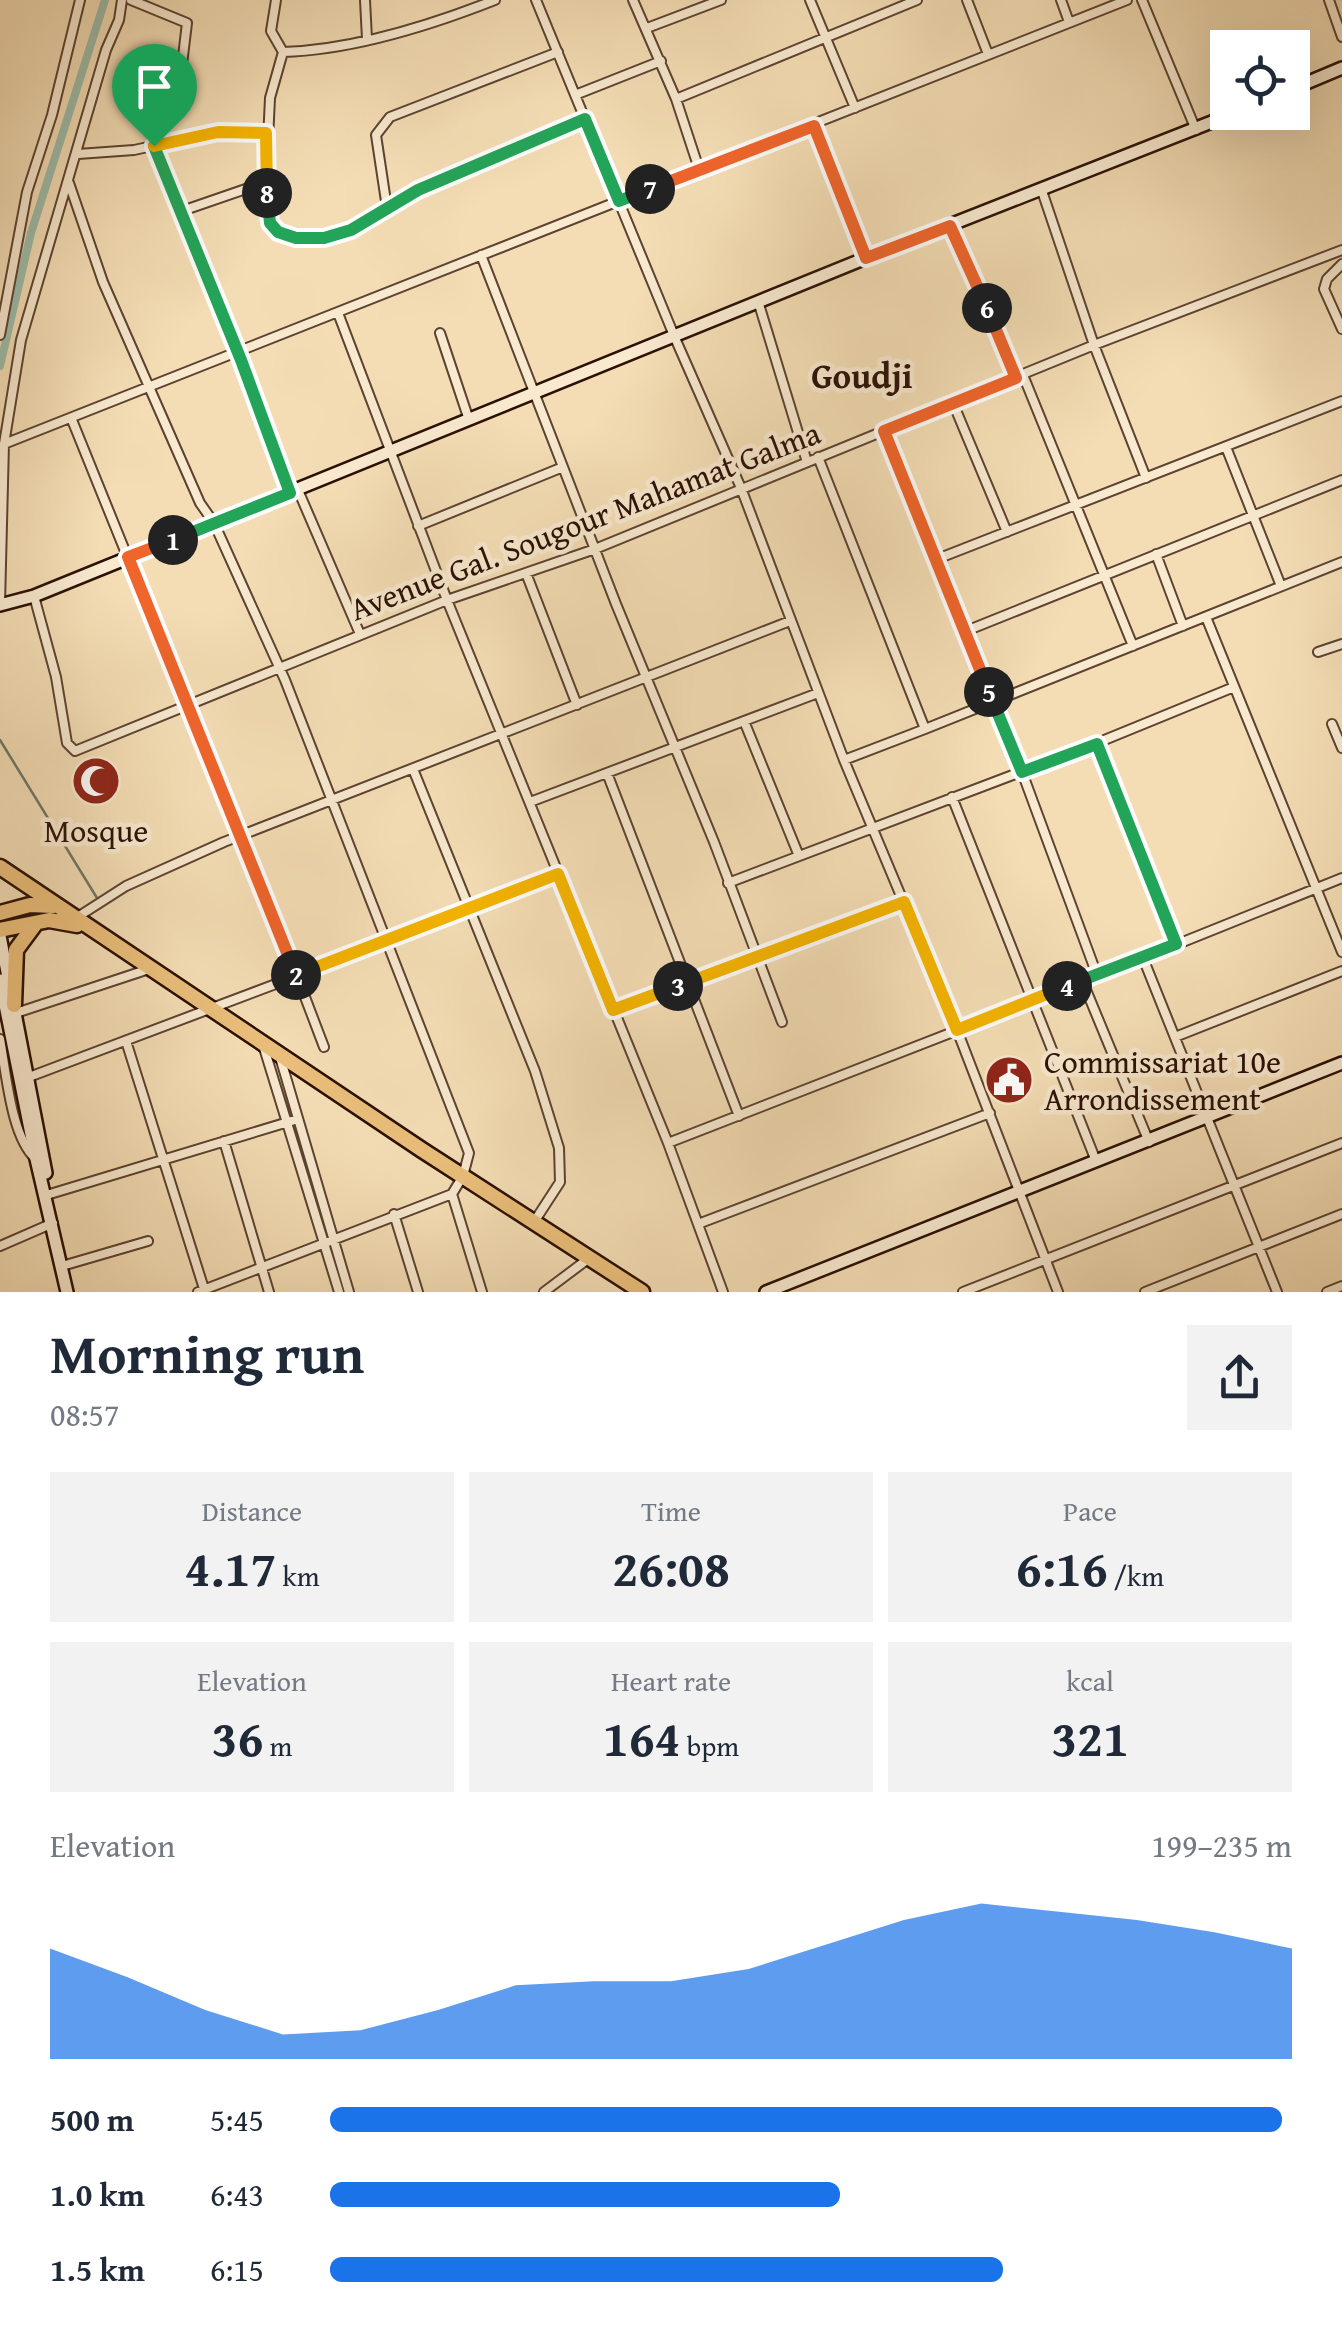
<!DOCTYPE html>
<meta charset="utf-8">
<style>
body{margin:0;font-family:"Gentium Book Plus",serif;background:#f2f2f3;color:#1f2937;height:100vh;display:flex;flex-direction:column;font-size:38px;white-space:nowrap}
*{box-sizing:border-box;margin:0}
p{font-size:32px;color:#747a83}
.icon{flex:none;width:55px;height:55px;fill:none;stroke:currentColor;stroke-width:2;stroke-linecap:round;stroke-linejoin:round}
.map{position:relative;height:1292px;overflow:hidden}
.panel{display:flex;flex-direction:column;background:#fff;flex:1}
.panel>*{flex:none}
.fabs{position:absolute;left:1210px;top:30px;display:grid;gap:20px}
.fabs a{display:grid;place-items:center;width:100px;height:100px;border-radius:0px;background:#fff;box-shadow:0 10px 40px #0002;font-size:50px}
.pin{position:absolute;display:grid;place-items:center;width:85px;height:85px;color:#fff;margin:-102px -42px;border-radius:50% 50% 50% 0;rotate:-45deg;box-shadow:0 0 10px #0007}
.pin .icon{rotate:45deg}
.km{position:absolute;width:50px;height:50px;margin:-25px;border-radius:50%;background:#222;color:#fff;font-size:28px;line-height:50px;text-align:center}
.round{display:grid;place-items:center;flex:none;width:105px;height:105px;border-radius:0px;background:#f2f2f3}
.head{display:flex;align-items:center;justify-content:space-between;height:170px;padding:0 50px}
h1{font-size:55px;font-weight:800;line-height:75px}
.stats{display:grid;grid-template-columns:repeat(3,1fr);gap:15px;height:170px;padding:10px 50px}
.stats div{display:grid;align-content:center;border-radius:0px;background:#f2f2f3;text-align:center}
.stats b{font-size:50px;font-weight:800}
.stats small{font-size:28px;font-weight:400}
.stats p{font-size:28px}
.chart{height:280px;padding:20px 50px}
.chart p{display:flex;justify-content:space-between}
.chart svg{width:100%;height:180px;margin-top:10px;fill:#1a73e8;opacity:.7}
ul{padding:0 50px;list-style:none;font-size:32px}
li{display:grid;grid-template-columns:160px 120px 1fr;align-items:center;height:75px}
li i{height:25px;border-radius:12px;background:#1a73e8}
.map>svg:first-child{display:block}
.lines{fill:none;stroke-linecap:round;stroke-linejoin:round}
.stream{stroke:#6e7768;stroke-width:2.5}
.canal{stroke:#9cbcaa;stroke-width:8}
.street-casing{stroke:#5c4331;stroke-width:12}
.secondary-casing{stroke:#2a1005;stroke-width:16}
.highway-casing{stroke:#2a1005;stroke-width:19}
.street{stroke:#f8e9cf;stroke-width:8}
.secondary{stroke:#f8e9cf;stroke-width:11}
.highway{stroke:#eabe7a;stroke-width:14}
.split-1-casing{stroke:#fff;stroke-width:20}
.split-2-casing{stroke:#fff;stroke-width:20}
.split-3-casing{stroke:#fff;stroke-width:20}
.split-4-casing{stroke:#fff;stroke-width:20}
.split-5-casing{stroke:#fff;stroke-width:20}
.split-6-casing{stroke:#fff;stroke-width:20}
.split-7-casing{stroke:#fff;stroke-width:20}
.split-8-casing{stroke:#fff;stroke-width:20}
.split-9-casing{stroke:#fff;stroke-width:20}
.split-1{stroke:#22a559;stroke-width:12}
.split-2{stroke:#f0652b;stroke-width:12}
.split-3{stroke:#f5b400;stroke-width:12}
.split-4{stroke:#f5b400;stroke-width:12}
.split-5{stroke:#22a559;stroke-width:12}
.split-6{stroke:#f0652b;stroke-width:12}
.split-7{stroke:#f0652b;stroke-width:12}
.split-8{stroke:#22a559;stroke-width:12}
.split-9{stroke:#f5b400;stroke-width:12}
.labels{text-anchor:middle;stroke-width:9;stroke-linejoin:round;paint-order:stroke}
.street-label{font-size:32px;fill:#2a1005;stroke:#f8e9cf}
.poi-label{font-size:32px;fill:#2a1005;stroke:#f8e9cf}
.neighbourhood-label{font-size:35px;font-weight:bold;fill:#2a1005;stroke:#f8e9cf}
</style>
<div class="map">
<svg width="1342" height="1292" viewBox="0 0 1342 1292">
<rect width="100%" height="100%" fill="#f4ddb5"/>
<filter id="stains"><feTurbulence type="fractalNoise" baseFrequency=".002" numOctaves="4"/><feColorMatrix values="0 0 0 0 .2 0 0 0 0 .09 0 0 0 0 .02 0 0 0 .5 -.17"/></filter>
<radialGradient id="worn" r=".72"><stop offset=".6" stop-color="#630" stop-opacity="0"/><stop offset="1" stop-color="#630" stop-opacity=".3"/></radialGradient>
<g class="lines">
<path class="stream" d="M0,740L97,898"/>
<path class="canal" d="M0,366L31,233L105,0"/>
<g class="street-casing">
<path id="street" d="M131,0L187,23L177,106
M276,0L271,31L283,52L270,98L266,182L273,228L296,237L324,238L351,230L418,190L585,119
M365,0L367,39
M536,0L675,338L741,488L844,760L957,1030L1058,1292
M633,0L676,99L699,169
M810,0L855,108
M967,0L988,54
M1061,0L1069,22
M1142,0L1196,130
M1329,0L1342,37
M647,28L721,0
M283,52C354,50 429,26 495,0
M575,95L661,61
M676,99L917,0
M814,125L866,258
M154,146L241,359L290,493
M78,154L134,150L218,132L267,133
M69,183L103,282L200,503L214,523L285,680L469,1153L463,1176L452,1194L198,1292
M1042,191L1094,345L1146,478
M387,208L376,135L390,117L558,52
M179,212L266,182
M951,226L1016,378
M481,255L616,604L714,842L782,1022
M1342,264L1327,279L1324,289L1342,329
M758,301L807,462
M338,313L447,600L668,1143L723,1292
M440,333L469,420
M0,335L27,192L52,115L80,0
M1023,375L1133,646
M953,403L1007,532
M885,431L1022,772L1097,975
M4,444L1127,0
M1226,447L1281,586
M818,457L925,729L844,760
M298,490L360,634
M418,526L563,467
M1156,554L1183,626
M937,559L1342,401
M526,573L577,705
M34,596L56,677L67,743L75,751L447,600L595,549L1094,345L1342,250
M0,604L4,444L21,340L106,50L119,20L122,0
M1206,617L1342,952
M966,631L1342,480
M1318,652L1342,644
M744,721L799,856
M1332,724L1342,748
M925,729L1342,562
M1097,743L1176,944
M413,769L535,1071L559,1148L560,1182L534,1222
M607,773L739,1116
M952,797L1096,1161
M530,802L818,693
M728,883L1097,743L1234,687
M76,918L126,886L224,842L790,621
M1082,980L1149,1142
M613,1010L903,902
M16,1013L149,969
M1175,1037L1342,971
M0,1039C6,1071 11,1138 36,1159
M126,1041L205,1292
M324,1047L297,976L558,873
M264,1048L339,1292
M280,1057L349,1292
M29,1077L297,976L72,420
M224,1141L269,1292
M668,1143L1143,958
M50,1194L298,1119
M452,1194L482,1292
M394,1214L418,1292
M698,1224L990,1113
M0,1246L53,1223
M62,1266L148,1241
M544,1292L588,1259
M963,1292L1342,1143
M1145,1292L1342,1214
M1277,1292L1143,958L1342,878
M1327,1292L1342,1286"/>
</g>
<g class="secondary-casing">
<path id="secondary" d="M1292,89L1342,68
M0,605L34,596L866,258L1237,112
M0,936L46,1173
M0,980L36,1159L67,1292
M766,1292L1342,1063"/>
</g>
<g class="highway-casing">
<path id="highway" d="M0,867L422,1150L642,1292
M0,913L30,905L53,906
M0,930L49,920L77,925
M14,1005L16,950L36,923"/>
</g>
<use href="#street" class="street"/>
<use href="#secondary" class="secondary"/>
<use href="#highway" class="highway"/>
</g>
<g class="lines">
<g class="split-1-casing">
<path id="split-1" d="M154,146L241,360L290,493L173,540"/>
</g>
<g class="split-2-casing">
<path id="split-2" d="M173,540L128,557L296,975"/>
</g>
<g class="split-3-casing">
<path id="split-3" d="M296,975L558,874L613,1010L678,986"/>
</g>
<g class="split-4-casing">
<path id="split-4" d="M678,986L904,902L957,1030L1067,986"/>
</g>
<g class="split-5-casing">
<path id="split-5" d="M989,692L1022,772L1097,744L1176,944L1067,986"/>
</g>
<g class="split-6-casing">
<path id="split-6" d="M987,308L1016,378L884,431L989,692"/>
</g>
<g class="split-7-casing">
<path id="split-7" d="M650,189L814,126L866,258L950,226L987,308"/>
</g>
<g class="split-8-casing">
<path id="split-8" d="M267,193L270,223L278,232L296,238H324L351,230L418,190L585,119L619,201L650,189"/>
</g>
<g class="split-9-casing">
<path id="split-9" d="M154,146L218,132L266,133L267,193"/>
</g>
<use href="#split-1" class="split-1"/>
<use href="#split-2" class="split-2"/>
<use href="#split-3" class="split-3"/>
<use href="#split-4" class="split-4"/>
<use href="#split-5" class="split-5"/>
<use href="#split-6" class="split-6"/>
<use href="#split-7" class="split-7"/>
<use href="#split-8" class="split-8"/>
<use href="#split-9" class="split-9"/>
</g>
<defs>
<g id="mosque-disc" transform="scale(2.5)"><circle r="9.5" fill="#8f2418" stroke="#f8e9cf"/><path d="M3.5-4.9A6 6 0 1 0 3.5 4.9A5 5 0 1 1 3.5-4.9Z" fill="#fff"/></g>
<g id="civic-disc" transform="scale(2.5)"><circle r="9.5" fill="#8f2418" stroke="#f8e9cf"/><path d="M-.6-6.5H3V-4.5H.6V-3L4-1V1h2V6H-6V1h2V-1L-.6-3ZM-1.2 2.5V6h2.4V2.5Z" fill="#fff"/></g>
</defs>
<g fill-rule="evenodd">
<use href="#mosque-disc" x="96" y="781"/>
<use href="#civic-disc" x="1009" y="1080"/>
</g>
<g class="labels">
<g class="street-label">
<text transform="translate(585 521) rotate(-21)" y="11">Avenue Gal. Sougour Mahamat Galma</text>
</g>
<g class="poi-label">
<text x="96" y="842">Mosque</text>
<text x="1044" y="1073" text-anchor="start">Commissariat 10e<tspan x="1044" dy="37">Arrondissement</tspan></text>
</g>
<g class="neighbourhood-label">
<text x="862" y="388">Goudji</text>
</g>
</g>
<rect width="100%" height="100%" filter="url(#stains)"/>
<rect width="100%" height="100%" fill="url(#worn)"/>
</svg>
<div class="fabs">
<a><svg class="icon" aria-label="locate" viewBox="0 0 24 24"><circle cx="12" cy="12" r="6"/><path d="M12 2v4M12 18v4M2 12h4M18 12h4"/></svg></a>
</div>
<div class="pin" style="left:154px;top:146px;background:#1e9e55"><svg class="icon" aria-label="arrive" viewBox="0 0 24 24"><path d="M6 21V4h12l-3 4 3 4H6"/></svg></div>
<b class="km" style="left:173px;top:540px">1</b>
<b class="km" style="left:296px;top:975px">2</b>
<b class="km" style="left:678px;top:986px">3</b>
<b class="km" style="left:1067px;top:986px">4</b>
<b class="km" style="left:989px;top:692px">5</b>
<b class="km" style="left:987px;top:308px">6</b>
<b class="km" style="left:650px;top:189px">7</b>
<b class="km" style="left:267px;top:193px">8</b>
</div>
<section class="panel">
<div class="head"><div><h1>Morning run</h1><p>08:57</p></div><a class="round"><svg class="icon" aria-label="share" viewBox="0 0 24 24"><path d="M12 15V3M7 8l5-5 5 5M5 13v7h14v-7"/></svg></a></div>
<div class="stats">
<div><p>Distance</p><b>4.17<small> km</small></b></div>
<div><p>Time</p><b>26:08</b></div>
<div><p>Pace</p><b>6:16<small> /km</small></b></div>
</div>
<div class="stats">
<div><p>Elevation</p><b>36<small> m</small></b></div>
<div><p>Heart rate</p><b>164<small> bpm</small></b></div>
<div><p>kcal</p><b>321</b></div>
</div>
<div class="chart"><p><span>Elevation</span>199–235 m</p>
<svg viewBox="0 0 160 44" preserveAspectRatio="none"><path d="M0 44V17L10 24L20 32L30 38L40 37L50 32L60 26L70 25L80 25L90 22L100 16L110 10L120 6L130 8L140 10L150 13L160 17V44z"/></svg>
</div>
<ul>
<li><b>500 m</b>5:45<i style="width:99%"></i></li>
<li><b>1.0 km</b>6:43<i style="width:53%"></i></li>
<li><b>1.5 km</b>6:15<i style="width:70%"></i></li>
</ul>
</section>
